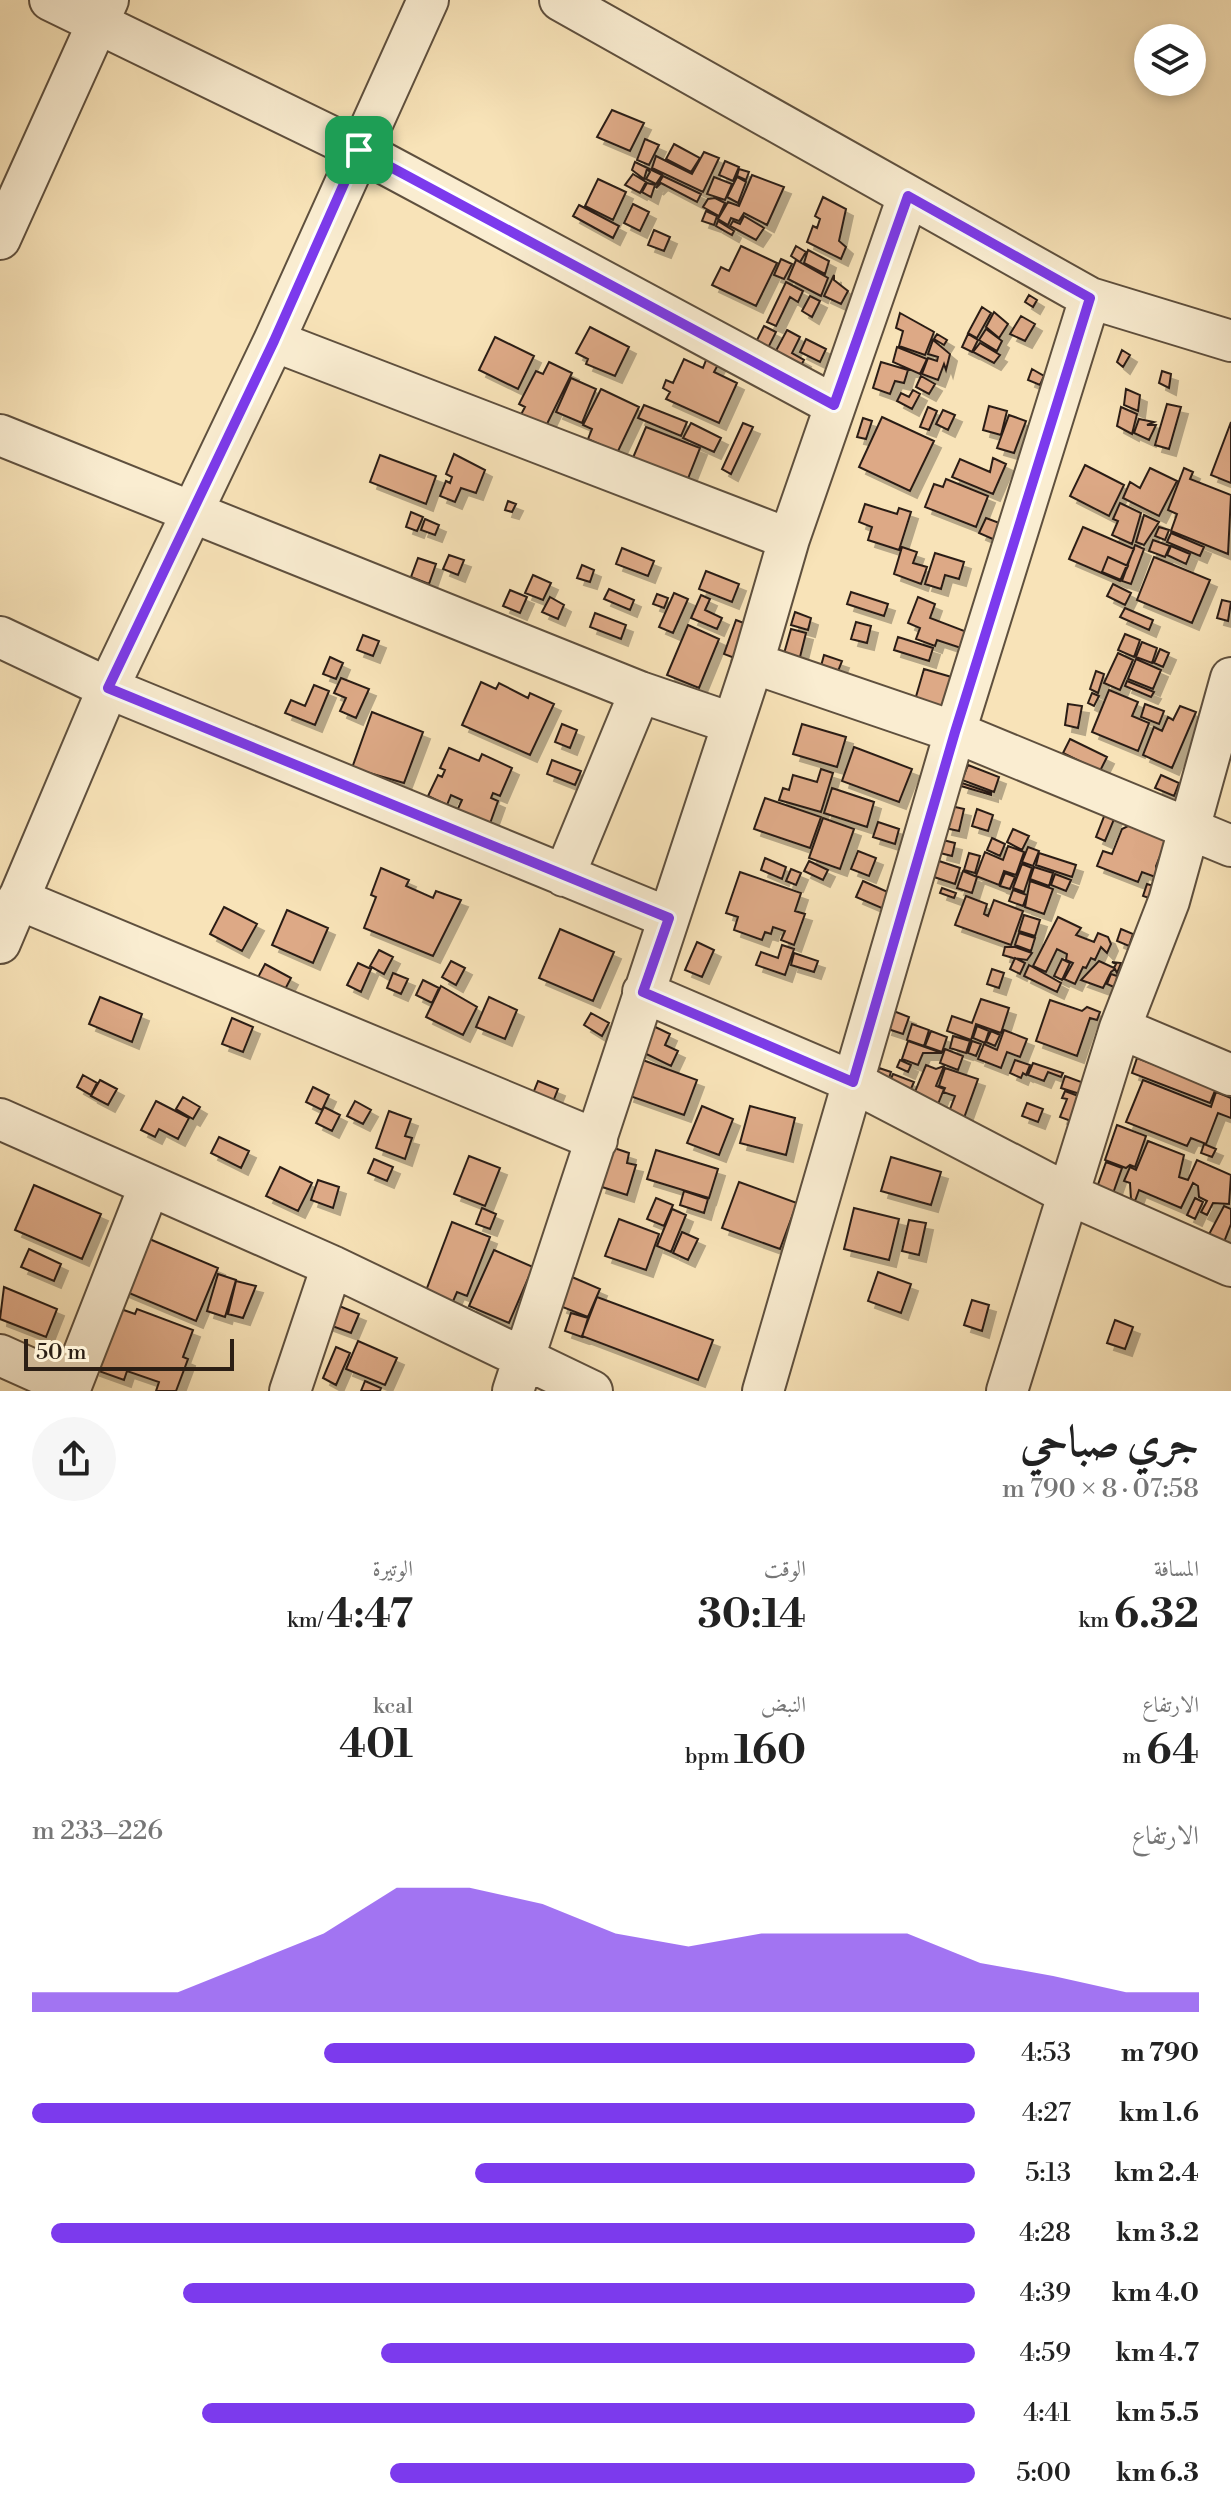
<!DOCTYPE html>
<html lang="ar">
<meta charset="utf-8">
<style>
body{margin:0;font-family:"Libre Bodoni",Amiri,serif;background:#f6f6f6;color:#222;direction:rtl;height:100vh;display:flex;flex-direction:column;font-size:30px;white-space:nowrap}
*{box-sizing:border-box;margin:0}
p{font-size:26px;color:#767676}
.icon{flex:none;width:44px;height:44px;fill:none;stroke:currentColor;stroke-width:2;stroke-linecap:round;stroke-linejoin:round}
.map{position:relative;height:1391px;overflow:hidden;direction:ltr}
.drawer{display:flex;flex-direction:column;background:#fff;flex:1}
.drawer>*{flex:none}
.controls{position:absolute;left:1134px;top:24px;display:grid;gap:16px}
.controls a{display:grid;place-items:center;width:72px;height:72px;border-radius:50%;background:#fff;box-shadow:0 4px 12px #0003;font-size:40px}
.scale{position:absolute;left:24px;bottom:20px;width:210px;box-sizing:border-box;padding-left:8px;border:4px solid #2c1f15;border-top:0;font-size:22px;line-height:28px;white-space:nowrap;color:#2c1f15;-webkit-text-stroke:6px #faedd1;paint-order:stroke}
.pin{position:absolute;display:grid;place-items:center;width:68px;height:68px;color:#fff;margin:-34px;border-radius:16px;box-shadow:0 4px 12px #0006}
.round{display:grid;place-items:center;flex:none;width:84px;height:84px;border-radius:42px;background:#f6f6f6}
.headline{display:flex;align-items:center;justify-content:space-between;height:136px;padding:0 32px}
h1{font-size:44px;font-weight:700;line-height:60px}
.figures{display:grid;grid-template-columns:repeat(3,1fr);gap:12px;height:136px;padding:8px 32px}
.figures div{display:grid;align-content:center}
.figures b{font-size:40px;font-weight:700}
.figures small{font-size:22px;font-weight:400}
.figures p{font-size:22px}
.chart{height:224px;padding:16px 32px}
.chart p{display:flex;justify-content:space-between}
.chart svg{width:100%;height:144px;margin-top:8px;fill:#7c3aed;opacity:.7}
ul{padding:0 32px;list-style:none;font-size:26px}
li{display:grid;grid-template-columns:128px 96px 1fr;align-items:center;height:60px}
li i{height:20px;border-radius:10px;background:#7c3aed}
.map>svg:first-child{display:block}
.building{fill:#dda986;stroke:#2c1f15;stroke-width:2;filter:url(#shadow)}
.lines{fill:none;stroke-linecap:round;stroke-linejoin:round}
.minor-casing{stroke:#5f503e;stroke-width:44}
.minor{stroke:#faedd1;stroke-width:40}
.route-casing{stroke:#fff;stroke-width:16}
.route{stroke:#7c3aed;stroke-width:10}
</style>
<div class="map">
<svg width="1231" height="1391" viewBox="0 0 1231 1391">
<defs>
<filter id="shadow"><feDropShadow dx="7" dy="7" stdDeviation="0" flood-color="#0004"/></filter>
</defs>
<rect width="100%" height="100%" fill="#f8e3b8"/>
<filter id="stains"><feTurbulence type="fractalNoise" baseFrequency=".0025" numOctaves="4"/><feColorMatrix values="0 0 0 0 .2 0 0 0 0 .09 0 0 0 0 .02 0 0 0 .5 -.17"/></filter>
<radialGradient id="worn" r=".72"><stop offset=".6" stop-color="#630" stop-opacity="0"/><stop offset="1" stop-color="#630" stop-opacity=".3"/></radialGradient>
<path class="building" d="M612,110L644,123L630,151L597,137Z
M645,139L659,145L649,165L637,160Z
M674,144L700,158L691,172L666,159Z
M704,152L719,158L703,192L652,168L656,156L692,174Z
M725,161L739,167L733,181L719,175Z
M635,162L662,175L656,184L646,179L650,172L647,169L644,179L632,170Z
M739,169L749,172L746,180L737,176Z
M633,174L646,182L640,193L625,185Z
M752,175L784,187L767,225L744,213L739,221L731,218L728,225L718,219L728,202L739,206Z
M663,176L701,194L697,202L661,183L656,188Z
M714,177L732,184L725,200L707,194Z
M737,177L746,182L738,203L727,197Z
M598,179L626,192L613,220L585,206Z
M647,183L655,185L651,197L642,192Z
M823,197L846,209L839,241L846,247L841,259L807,242L813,226L817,228L820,219L815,216Z
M715,198L725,203L719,216L703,207L708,199Z
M633,204L649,212L640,231L624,223Z
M579,205L619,226L613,238L573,216Z
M706,211L717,216L714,225L702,221Z
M744,216L764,228L756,240L730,226L733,221L740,224Z
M718,221L734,231L732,235L716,226Z
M654,230L670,237L664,251L648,245Z
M741,246L777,263L756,306L712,285L721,267L729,271Z
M796,246L806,252L800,262L791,256Z
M808,250L829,261L825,274L804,263Z
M781,259L792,264L784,279L774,275Z
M796,260L828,278L821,296L788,279Z
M834,275V280L848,291L841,304L824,296Z
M786,282L803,291L798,302L790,297L776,326L767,322Z
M1029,295L1037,300L1033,307L1025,302Z
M810,296L820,301L812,317L802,311Z
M982,307L991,313L977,338L968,333Z
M994,312L1008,324L999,338L986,327Z
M900,313L934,332L925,355L899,346L903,331L896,328Z
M1021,316L1035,324L1025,341L1010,334Z
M764,326L776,332L764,356L752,350Z
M590,327L629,347L615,376L586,364L588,359L576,353Z
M986,329L1002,341L997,351L979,340Z
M787,330L800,337L792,353L804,360L796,375L770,362Z
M937,334L947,340L944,345L934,339Z
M968,334L978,340L972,352L962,347Z
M495,337L534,356L518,389L479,370Z
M806,339L826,349L820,362L800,352Z
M933,340L950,354L946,370L944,364L938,380L922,374L928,358L937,361L938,357L928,354Z
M980,343L1000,355L994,363L973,352Z
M897,347L927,359L920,374L893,362Z
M1122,350L1130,355L1123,367L1117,362Z
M708,355L720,361L714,372L737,383L719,423L666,399L670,392L663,388L666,380L673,383L684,359L703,368Z
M549,362L572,373L546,426H515L525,407L519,404L536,371L543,374Z
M881,362L908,370L904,383L895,381L890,394L873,388Z
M1032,369L1044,376L1040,385L1028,380Z
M1162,371L1171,374L1169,388L1159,383Z
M921,376L935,384L929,394L916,387Z
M571,378L596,389L582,423L556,412Z
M601,389L639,407L610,468L596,461L603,446L588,439L592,429L583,425Z
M1126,389L1140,395L1138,411L1124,405Z
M913,390L920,394L912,409L897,401L901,393L909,397Z
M1167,404L1181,407L1169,449L1155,445Z
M644,405L687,422L681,436L638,418Z
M989,406L1007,411L1001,435L983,430Z
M928,407L937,411L929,430L920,427Z
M1121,407L1137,414L1132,434L1117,426Z
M943,410L955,415L948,430L936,424Z
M1009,415L1026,421L1014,453L997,448Z
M882,417L934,441L910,491L859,467Z
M863,418L872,421L866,439L857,437Z
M1139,419L1154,422L1147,425H1156L1149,440L1134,433Z
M1231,422V483L1211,475Z
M691,423L721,438L714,452L683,438Z
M743,423L753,427L731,474L722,469Z
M646,427L700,448L687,481L632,460Z
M454,454L485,470L476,493L461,488L455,502L440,496L446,481L450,483L452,477L446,474Z
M380,455L436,476L426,504L370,482Z
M993,458L1006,464L993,494L952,477L960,459L990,472Z
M1085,465L1124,485L1109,516L1070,496Z
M1150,468L1177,481L1159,516L1123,498L1130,482L1140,488Z
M1184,468L1193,472L1190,479L1231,495L1228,554L1171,531L1177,514L1168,510Z
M946,479L988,496L976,527L925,507L934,484L943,487Z
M508,501L516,504L512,512L505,510Z
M1120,503L1141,513L1132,544L1112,535L1118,521L1113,519Z
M865,504L897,514L899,508L911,512L899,550L868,540L872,527L859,522Z
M411,512L423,517L417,531L406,527Z
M1144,515L1159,522L1144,545L1136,542Z
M986,518L1002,524L995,540L979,533Z
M425,519L439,525L435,535L421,530Z
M1083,527L1134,549L1120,581L1069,559Z
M1159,527L1169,530L1165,540L1155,536Z
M1171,533L1204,547L1200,556L1167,542Z
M1153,540L1170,546L1165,557L1149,551Z
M1135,545L1144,549L1131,584L1122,581Z
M1171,546L1190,554L1186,564L1167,555Z
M902,547L917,552L913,563L927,567L921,584L894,574Z
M622,548L654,561L648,576L616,564Z
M935,553L964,562L959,579L945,575L941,589L925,584Z
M449,555L464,560L458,575L443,569Z
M1108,557L1128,566L1121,580L1102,572Z
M1154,557L1210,580L1192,623L1137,600Z
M418,558L436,564L429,584L411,577Z
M582,565L594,570L590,582L577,578Z
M706,571L739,584L732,602L699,589Z
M533,575L551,583L543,600L525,593Z
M1113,584L1131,593L1125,605L1107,596Z
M609,589L634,600L630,610L604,599Z
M510,590L527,597L520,613L503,606Z
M851,592L888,604L884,616L847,604Z
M674,593L688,599L673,633L659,627Z
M657,594L668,598L664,608L653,604Z
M701,595L710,599L705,610L722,618L717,629L691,618Z
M550,597L564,605L558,619L542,612Z
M918,597L935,604L930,618L967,632L961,648L937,640L935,646L916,639L920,628L908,623Z
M1222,600L1231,602L1228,621L1217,618Z
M1125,608L1153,620L1149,630L1120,617Z
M795,612L811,618L808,630L791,625Z
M595,613L626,625L621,639L590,627Z
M736,620L749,625L737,659L724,654Z
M856,622L871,626L867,643L851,639Z
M688,625L719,639L699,688L667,675Z
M791,629L806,633L799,661L783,657Z
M1125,634L1140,640L1134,657L1118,650Z
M363,635L379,641L373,656L357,650Z
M898,637L933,648L929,661L894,650Z
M1142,642L1157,648L1152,663L1136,657Z
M1160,649L1169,653L1163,667L1154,663Z
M1118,653L1133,660L1120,690L1104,683Z
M824,655L842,661L838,671L821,666Z
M330,657L343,663L336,679L323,674Z
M1136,659L1161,670L1153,689L1128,679Z
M924,669L955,678L946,710L915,700Z
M1096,671L1104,674L1098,693L1090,689Z
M341,678L369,689L356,718L340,711L346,698L334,693Z
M1127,681L1154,692L1151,697L1125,686Z
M481,682L496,689L499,683L528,698L530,693L554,704L530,755L462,725Z
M314,685L329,691L315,725L285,713L291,700L305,706Z
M1109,690L1138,702L1132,716L1149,723L1138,751L1092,732Z
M1092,693L1099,696L1094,706L1088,703Z
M1068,704L1082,706L1078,728L1065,725Z
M1145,704L1164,711L1159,724L1141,717Z
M1180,706L1196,712L1172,768L1143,755L1154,727L1162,731L1168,717L1173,720Z
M372,712L423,732L404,783L352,768Z
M562,724L577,730L570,748L555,742Z
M802,724L846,737L837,767L793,754Z
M1070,739L1107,757L1100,771L1063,753Z
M854,747L912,769L899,802L842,781Z
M449,748L479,761L482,754L512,768L500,796L493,793L491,798L498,801L487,832L454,817L462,800L451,795L447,805L428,796L438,775L442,777L445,770L440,768Z
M552,760L581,771L575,785L547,774Z
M968,765L999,777L994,792L962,780Z
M821,769L833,773L821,812L779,800L783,788L789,790L793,775L817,782Z
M1161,775L1179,783L1174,796L1155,788Z
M962,783L991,793V795L961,786Z
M832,788L874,802L867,827L824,813Z
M765,798L821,817L810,848L754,829Z
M951,806L964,809L959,831L945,828Z
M977,809L993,815L988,831L972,826Z
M1105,814L1115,817L1105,841L1096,837Z
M823,818L854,829L840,869L809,858Z
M878,822L899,829L895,844L873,837Z
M1130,825L1166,841L1156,866L1158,878L1142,872L1138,882L1097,866L1103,851L1112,854L1122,829Z
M1013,829L1029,836L1022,850L1007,842Z
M992,838L1005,844L1000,856L987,850Z
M943,840L955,843L952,856L940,853Z
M1008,846L1024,852L1016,875L1004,871L999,885L976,876L985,852L1003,860Z
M1028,847L1039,851L1033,866L1022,862Z
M858,851L876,858L869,876L851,869Z
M969,853L980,856L975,873L964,870Z
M1039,853L1076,865L1072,877L1036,865Z
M765,858L786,867L782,879L761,870Z
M936,860L960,868L955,884L931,876Z
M809,861L828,870L823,880L804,871Z
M1022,864L1032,868L1024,892L1013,888Z
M1034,867L1053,873L1049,886L1030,879Z
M381,868L409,880L406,886L433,898L436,891L461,900L433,956L364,928L376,897L371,895Z
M791,869L801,873L796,885L786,881Z
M963,871L977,877L972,893L957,888Z
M740,872L801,893L795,911L805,914L794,945L781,940L785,931L773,927L771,934L765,932L762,940L734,930L738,917L726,913Z
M1005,873L1015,877L1010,889L1000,886Z
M1055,874L1071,880L1066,891L1051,885Z
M863,881L890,893L884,909L856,897Z
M1030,881L1053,889L1044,914L1025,907Z
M1147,884L1167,890L1163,903L1143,896Z
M942,888L956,893L954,898L940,893Z
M1013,890L1027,895L1023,906L1009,901Z
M966,896L987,904L984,914L988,916L994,900L1023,911L1011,945L955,925Z
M224,907L257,924L242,951L210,934Z
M287,910L328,928L313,963L272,945Z
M1024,915L1040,920L1035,936L1019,931Z
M1058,917L1081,928L1076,935L1094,942L1098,933L1108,937L1111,944L1107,953L1101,947L1095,960L1091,958L1086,968L1083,967L1075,984L1064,979L1073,963L1066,960L1067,954L1057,949L1046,972L1033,966Z
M560,929L614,952L593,1001L539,978Z
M1121,929L1133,934L1129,946L1117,941Z
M1019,933L1035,938L1031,951L1015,945Z
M697,942L714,950L702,977L685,970Z
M782,945L794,949L785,975L756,965L761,952L778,958Z
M1005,947H1015L1032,953L1027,960L1013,958L1003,955Z
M379,950L393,957L384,974L370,966Z
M794,953L818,961L814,972L791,965Z
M1015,958L1025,963L1020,974L1010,969Z
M1062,959L1070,963L1062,980L1054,976Z
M451,961L465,968L456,985L442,977Z
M1099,961L1114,968L1116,964L1112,962L1121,963L1117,973L1115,969L1111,972L1103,988L1081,980Z
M358,963L371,969L361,992L347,985Z
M265,964L291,978L281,997L255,983Z
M1029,965L1061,983L1057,992L1024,976Z
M992,969L1004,973L999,988L987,984Z
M393,973L408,979L401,994L387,988Z
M1111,974L1117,976L1116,988L1107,984Z
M423,980L439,988L432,1003L416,995Z
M441,986L477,1007L463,1035L426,1017Z
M100,997L142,1014L132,1042L89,1024Z
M489,997L517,1010L505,1039L476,1027Z
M981,999L1009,1008L1001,1033L976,1024L971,1040L947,1031L952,1016L972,1023Z
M1050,1000L1082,1011L1087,1007L1100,1012L1097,1020L1090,1018L1077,1056L1036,1041Z
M891,1010L909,1017L903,1034L885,1028Z
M591,1013L609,1023L602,1036L584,1025Z
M232,1018L253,1027L243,1052L222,1044Z
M649,1024L670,1034L665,1045L678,1051L671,1066L636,1049Z
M912,1024L929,1030L924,1046L907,1040Z
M977,1026L989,1031L985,1043L973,1038Z
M1004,1030L1027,1039L1020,1057L1007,1052L1001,1068L978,1059L984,1044L997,1050Z
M931,1031L947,1037L942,1052L925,1046Z
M991,1031L1000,1035L995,1046L986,1042Z
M953,1036L970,1041L966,1053L950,1048Z
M908,1041L942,1053H923L918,1065L902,1059Z
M972,1041L981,1044L976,1056L968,1053Z
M945,1049L963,1056L958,1070L940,1063Z
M1137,1058L1216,1088L1210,1103L1132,1073Z
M640,1059L697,1080L684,1115L627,1095Z
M900,1060L911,1065L908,1072L897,1067Z
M1015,1060L1030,1065L1026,1075L1023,1073L1021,1078L1010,1073Z
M1033,1063L1063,1073L1061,1077L1048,1072L1044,1081L1028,1075Z
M926,1065L936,1069L944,1066L936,1086L944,1089L936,1109L912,1099Z
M879,1068L891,1072L886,1087L874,1082Z
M945,1068L978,1079L960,1129L947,1117L955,1096L943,1092L945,1088L939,1086Z
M893,1074L914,1082L909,1093L887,1088Z
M83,1075L97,1083L91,1095L77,1087Z
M1065,1076L1084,1083L1080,1094L1061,1088Z
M100,1080L117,1089L108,1105L91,1096Z
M1143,1080L1211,1107L1216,1092L1231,1098V1118L1218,1113L1206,1144L1191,1138L1187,1146L1126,1122Z
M538,1081L558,1089L550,1109L530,1101Z
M313,1087L329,1095L322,1110L306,1102Z
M1065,1091L1081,1097L1071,1121L1060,1117L1067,1099L1062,1098Z
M183,1097L200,1107L193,1119L176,1109Z
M156,1101L189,1118L178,1139L159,1129L155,1137L141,1130Z
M355,1101L371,1110L363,1124L347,1116Z
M1027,1103L1043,1109L1038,1122L1022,1116Z
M702,1106L733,1119L719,1155L687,1143Z
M750,1106L795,1118L786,1155L740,1143Z
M324,1107L340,1115L332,1131L316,1123Z
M389,1111L411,1119L405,1136L412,1138L405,1159L376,1148Z
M1117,1125L1146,1136L1135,1167L1130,1165L1126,1168L1105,1160Z
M219,1137L249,1151L241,1168L211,1153Z
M1148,1141L1184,1155L1179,1177L1188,1180L1197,1160L1231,1175L1229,1204L1213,1203L1207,1215L1201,1212L1207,1201L1199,1197L1198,1186L1193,1183L1181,1208L1139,1190L1135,1201L1131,1199L1130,1183L1124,1181L1130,1167L1136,1170Z
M1204,1144L1216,1149L1212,1157L1201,1153Z
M611,1147L629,1153L627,1163L636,1165L627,1195L599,1186Z
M656,1150L718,1169L709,1198L647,1179Z
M469,1156L500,1168L485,1206L454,1194Z
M891,1157L941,1172L931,1205L881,1191Z
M374,1159L393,1167L387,1181L368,1173Z
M1106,1162L1122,1168L1111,1199L1095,1193Z
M280,1167L312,1183L298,1211L266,1196Z
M318,1180L339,1187L333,1208L311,1200Z
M739,1182L797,1203L780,1249L722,1228Z
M34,1185L101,1214L82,1259L15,1230Z
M684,1191L708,1199L704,1213L680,1205Z
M656,1198L673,1205L664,1226L647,1219Z
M1195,1198L1203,1202L1195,1219L1187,1215Z
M1224,1206L1231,1209V1224L1222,1247L1206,1240Z
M482,1208L496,1214L490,1229L476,1224Z
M854,1208L899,1219L889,1260L844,1249Z
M672,1209L686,1215L671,1252L657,1246Z
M619,1219L659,1234L646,1270L605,1256Z
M909,1220L926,1223L919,1255L902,1251Z
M452,1222L490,1237L467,1296L457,1292L451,1306L424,1296Z
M682,1232L698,1239L688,1260L673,1253Z
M140,1235L218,1268L196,1321L117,1288Z
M29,1249L61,1264L54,1281L21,1267Z
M494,1250L533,1267L509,1323L469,1306Z
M878,1272L911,1284L901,1313L868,1301Z
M218,1274L236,1280L225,1317L207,1311Z
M572,1277L600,1289L588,1317L560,1306Z
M236,1281L256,1286L243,1318L228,1314Z
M4,1287L57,1309L46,1337L0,1319Z
M597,1297L713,1340L698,1380L582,1336Z
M972,1300L989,1305L982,1331L964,1325Z
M332,1303L359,1314L351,1333L324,1323Z
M115,1307L135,1314L137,1309L193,1330L183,1357L188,1359L176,1391H156L159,1382L127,1371L124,1380L93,1369Z
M571,1313L588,1318L582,1337L565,1331Z
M1115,1320L1133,1327L1125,1349L1107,1343Z
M358,1341L397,1358L385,1385L346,1369Z
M336,1347L350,1353L336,1385L323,1378Z
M365,1381L381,1388L380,1391H361Z"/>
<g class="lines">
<g class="minor-casing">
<path id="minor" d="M50,0L359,150L834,405
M560,0L1090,298L1231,341
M0,239L108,0
M274,341L789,539
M0,435L640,692L731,723
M0,637L108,688L669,918
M753,663L955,732L1231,846
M564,876L640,692
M18,899L597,1140
M0,943L108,688L274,341L428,0
M643,992L853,1082L1068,1194L1231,1266
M1120,1028L1231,1075
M0,1119L332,1266L592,1391
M0,1355L71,1387
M69,1391L149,1187
M290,1391L332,1266
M513,1391L753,663L789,539L908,196
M763,1391L955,732L1090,298
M1007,1391L1120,1028L1169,901L1231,678"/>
</g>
<use href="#minor" class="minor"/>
</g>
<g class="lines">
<g class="route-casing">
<path id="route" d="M359,150L834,405L908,196L1090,298L955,732L853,1082L643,992L669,918L108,688L274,341Z"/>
</g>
<use href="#route" class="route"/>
</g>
<rect width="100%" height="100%" filter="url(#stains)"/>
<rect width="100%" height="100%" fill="url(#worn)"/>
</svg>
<div class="controls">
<a><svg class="icon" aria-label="layers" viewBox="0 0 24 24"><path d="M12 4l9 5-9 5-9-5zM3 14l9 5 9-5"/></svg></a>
</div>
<div class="scale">50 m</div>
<div class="pin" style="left:359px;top:150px;background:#1e9e55"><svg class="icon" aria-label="arrive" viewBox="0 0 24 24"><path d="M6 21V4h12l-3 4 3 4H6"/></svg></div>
</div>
<section class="drawer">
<div class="headline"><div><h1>جري صباحي</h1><p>07:58 · 8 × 790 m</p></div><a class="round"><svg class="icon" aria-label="share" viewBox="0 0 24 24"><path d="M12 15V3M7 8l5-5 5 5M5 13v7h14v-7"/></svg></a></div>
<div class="figures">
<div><p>المسافة</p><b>6.32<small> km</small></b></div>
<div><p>الوقت</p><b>30:14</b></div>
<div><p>الوتيرة</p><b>4:47<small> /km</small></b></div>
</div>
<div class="figures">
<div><p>الارتفاع</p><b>64<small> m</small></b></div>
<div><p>النبض</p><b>160<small> bpm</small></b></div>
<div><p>kcal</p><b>401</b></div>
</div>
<div class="chart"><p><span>الارتفاع</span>226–233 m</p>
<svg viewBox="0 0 160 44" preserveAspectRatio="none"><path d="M0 44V38L10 38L20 38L30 29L40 20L50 6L60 6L70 11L80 20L90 24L100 20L110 20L120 20L130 29L140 33L150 38L160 38V44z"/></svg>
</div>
<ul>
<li><b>790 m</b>4:53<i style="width:69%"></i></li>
<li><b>1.6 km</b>4:27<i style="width:100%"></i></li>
<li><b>2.4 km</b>5:13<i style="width:53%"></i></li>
<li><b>3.2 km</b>4:28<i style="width:98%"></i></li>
<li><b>4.0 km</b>4:39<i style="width:84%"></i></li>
<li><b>4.7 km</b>4:59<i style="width:63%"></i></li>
<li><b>5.5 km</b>4:41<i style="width:82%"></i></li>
<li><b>6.3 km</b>5:00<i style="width:62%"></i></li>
</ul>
</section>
